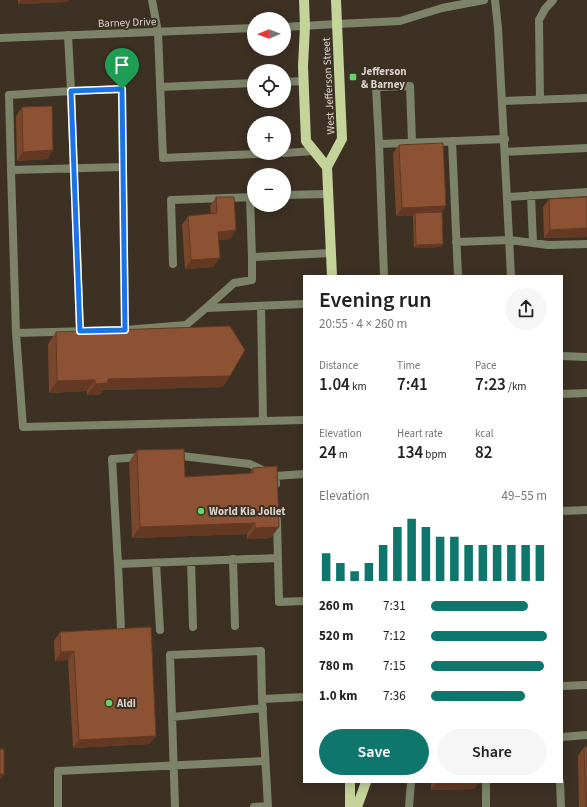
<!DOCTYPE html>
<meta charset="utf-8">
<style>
body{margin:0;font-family:"Source Sans 3",sans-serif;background:#f6f6f6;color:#222;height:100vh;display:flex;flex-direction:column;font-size:15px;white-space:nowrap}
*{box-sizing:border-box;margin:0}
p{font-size:13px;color:#767676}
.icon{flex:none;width:22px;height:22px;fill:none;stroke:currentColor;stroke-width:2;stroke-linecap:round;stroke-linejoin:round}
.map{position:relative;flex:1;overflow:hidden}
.details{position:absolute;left:303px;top:275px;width:260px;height:508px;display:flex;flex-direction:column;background:#fff;border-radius:0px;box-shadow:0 2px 10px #0003}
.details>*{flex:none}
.needle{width:26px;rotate:269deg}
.tools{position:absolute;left:247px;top:12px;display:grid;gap:8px}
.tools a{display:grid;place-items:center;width:44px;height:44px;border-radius:50%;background:#fff;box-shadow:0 2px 10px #0003;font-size:20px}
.pin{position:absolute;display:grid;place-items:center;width:34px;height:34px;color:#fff;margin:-41px -17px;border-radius:50% 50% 50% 0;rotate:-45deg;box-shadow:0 0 4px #0007}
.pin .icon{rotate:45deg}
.round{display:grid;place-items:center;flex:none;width:42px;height:42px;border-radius:21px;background:#f6f6f6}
.head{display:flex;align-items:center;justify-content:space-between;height:68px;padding:0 16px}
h1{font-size:22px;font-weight:600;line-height:30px}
.figures{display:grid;grid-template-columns:repeat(3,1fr);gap:6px;height:68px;padding:4px 16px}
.figures div{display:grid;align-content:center}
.figures b{font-size:17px;font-weight:600}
.figures small{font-size:11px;font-weight:400}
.figures p{font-size:11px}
.chart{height:112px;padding:8px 16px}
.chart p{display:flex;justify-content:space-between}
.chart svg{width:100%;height:72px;margin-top:4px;stroke:#0f766e;stroke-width:6}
.primary-button{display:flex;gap:8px;margin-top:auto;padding:8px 16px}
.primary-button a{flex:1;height:46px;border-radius:24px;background:#0f766e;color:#fff;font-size:16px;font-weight:600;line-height:46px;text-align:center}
.primary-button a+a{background:#f6f6f6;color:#222}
ul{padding:0 16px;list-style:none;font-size:13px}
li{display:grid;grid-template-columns:64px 48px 1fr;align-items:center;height:30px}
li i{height:10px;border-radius:5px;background:#0f766e}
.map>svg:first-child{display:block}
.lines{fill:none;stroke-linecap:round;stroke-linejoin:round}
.service{stroke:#7c8368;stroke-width:8}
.tertiary{stroke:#7c8368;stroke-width:8}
.primary{stroke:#c4d39a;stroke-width:10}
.wall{fill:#79472c}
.shaded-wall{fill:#633924}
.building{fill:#8d5233;stroke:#633924}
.route-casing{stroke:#fff;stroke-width:8}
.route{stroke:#1a73e8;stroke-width:5}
.poi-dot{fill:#61d46a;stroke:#3d3124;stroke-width:1.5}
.labels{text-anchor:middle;stroke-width:4;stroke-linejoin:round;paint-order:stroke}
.street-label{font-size:11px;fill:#dbd3cb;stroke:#3d3124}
.poi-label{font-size:11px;font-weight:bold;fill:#dbd3cb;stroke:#3d3124;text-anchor:start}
</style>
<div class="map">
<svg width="587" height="807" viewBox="0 0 587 807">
<rect width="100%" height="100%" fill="#3d3124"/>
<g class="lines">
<path class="service" d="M152,0L158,32L163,158L278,153
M495,0L498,28L511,276
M337,24L400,21L442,8L484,0
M68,35L71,91L122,89L125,330L186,325L206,308L304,304
M284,82L304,81
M160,87L254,83
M540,100L539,20L545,9L553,0
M503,101L587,98
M452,141L458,276
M379,144L376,87L410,86L412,142
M505,152L587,148
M284,153L314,151
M123,167L11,170L16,333L125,330
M11,170L9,95L71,91L80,331
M284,195L328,194
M531,195L533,243
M250,197L252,257L331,253
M507,197L587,192
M456,242L510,240L548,245L587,244
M173,264L171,200L254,197
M384,276L379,144L505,139
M261,306L263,421
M206,308L234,283L252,280V257
M16,333L23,427L304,420
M562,356L587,357
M562,394L587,393
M173,455L250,464L267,472
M142,457L112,459L118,564L278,558
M276,484L275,476L304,474
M562,511L587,510
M277,520L279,602L304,601
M233,559L235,626
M191,561L193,627
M156,563L160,630
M118,564L121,631
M262,699L268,807
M172,717L263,708
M562,737L587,735
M560,782L561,807
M58,807V771L265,761
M175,807L170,655L261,651L262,699L304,697
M254,807L268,806
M409,807L411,782
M486,807V782"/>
<path class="tertiary" d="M284,27L337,24
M0,38L254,28
M562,686L587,685"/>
<path class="primary" d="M304,0L305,26L303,66L306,141L327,167
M332,276L327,167L342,139L336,0
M350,782V807
M357,807L366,782"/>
</g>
<path class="wall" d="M18,0H69L67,2L18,4Z
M22,107L47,159L17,161L16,116Z
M399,145L443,244L441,247L414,248L413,216H396L393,153Z
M216,197L236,230L230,239L219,240L213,267L185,269L182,225L188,216L211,214L210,206Z
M587,197V237L544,238L543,207L549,199Z
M56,332L223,387L103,390L100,395H87V391L49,393L48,344Z
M137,450L185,477L249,474L253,468L271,538L247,539V534L132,538L129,462Z
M60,632L150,744L73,748L68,660L55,661L54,641Z
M584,747L587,807H579L578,756Z
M431,782H479L474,789L431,790Z"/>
<path class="shaded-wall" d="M21,0H69L67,2L18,4Z
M53,150L47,159L17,161L23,152Z
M446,206L440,215L415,213L413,216H396L402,208Z
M587,228V237L544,238L550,230Z
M236,230L230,239L212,241L218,232Z
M443,244L441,247L414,248L416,245Z
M220,258L213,267L185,269L191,260Z
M230,376L223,387L103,390L100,395H87L95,384L108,379Z
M95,380L87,391L49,393L57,381Z
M255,523L247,534L132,538L140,527Z
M279,527L271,538L247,539L255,528Z
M74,651L68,660L55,661L61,652Z
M156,736L150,744L73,748L79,740Z
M0,774H4L0,780Z
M437,782H479L474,789L431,790Z"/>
<path class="building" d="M52,106L53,150L23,152L22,107Z
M443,143L446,206L402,208L399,145Z
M216,197H234L236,230L218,232L220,258L191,260L188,216L217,213Z
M587,197V228L550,230L549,199Z
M442,212L443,244L416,245L415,213Z
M230,326L245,350L230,376L108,379V383L95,384V380L57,381L56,332Z
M184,449L185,477L253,473V468L277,466L279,527L255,528V523L140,527L137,450Z
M151,627L156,736L79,740L74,651L61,652L60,632Z
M584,747H587V807H586Z
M0,749H4V774H0Z"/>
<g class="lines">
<g class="route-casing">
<path id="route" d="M122,89L125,330L80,331L71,91Z"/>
</g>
<use href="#route" class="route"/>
</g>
<g class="poi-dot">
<rect x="349" y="73" width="8" height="8" rx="2"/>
<circle cx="201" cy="511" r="4"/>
<circle cx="109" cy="703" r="4"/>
</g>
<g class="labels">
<g class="street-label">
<text transform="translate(127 22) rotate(-2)" y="4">Barney Drive</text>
<text transform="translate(328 86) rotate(-93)" y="4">West Jefferson Street</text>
</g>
<g class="poi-label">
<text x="361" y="75">Jefferson<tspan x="361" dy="13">&amp; Barney</tspan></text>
<text x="209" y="515">World Kia Joliet</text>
<text x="117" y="707">Aldi</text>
</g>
</g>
</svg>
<div class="tools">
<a><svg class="needle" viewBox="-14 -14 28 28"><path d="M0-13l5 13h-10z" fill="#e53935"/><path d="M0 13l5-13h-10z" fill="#767676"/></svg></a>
<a><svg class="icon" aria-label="locate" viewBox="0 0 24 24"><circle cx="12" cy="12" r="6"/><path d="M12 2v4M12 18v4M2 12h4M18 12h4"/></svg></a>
<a>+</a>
<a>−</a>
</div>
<div class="pin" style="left:122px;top:89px;background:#1e9e55"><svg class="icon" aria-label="arrive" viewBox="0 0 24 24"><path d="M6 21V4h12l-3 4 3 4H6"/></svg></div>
<section class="details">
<div class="head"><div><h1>Evening run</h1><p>20:55 · 4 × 260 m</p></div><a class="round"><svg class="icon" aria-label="share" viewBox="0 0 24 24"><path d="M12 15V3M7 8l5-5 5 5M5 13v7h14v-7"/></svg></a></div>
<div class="figures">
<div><p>Distance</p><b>1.04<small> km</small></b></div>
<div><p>Time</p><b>7:41</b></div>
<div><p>Pace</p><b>7:23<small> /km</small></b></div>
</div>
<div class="figures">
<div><p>Elevation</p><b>24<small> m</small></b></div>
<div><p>Heart rate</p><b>134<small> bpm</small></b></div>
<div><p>kcal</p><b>82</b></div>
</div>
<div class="chart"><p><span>Elevation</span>49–55 m</p>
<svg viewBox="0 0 160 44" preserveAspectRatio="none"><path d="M5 44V27M15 44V33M25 44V38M35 44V33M45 44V22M55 44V11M65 44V6M75 44V11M85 44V17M95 44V17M105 44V22M115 44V22M125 44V22M135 44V22M145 44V22M155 44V22"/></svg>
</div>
<ul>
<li><b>260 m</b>7:31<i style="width:84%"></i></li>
<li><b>520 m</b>7:12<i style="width:100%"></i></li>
<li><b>780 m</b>7:15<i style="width:97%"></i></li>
<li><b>1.0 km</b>7:36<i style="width:81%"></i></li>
</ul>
<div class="primary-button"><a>Save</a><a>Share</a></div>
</section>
</div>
